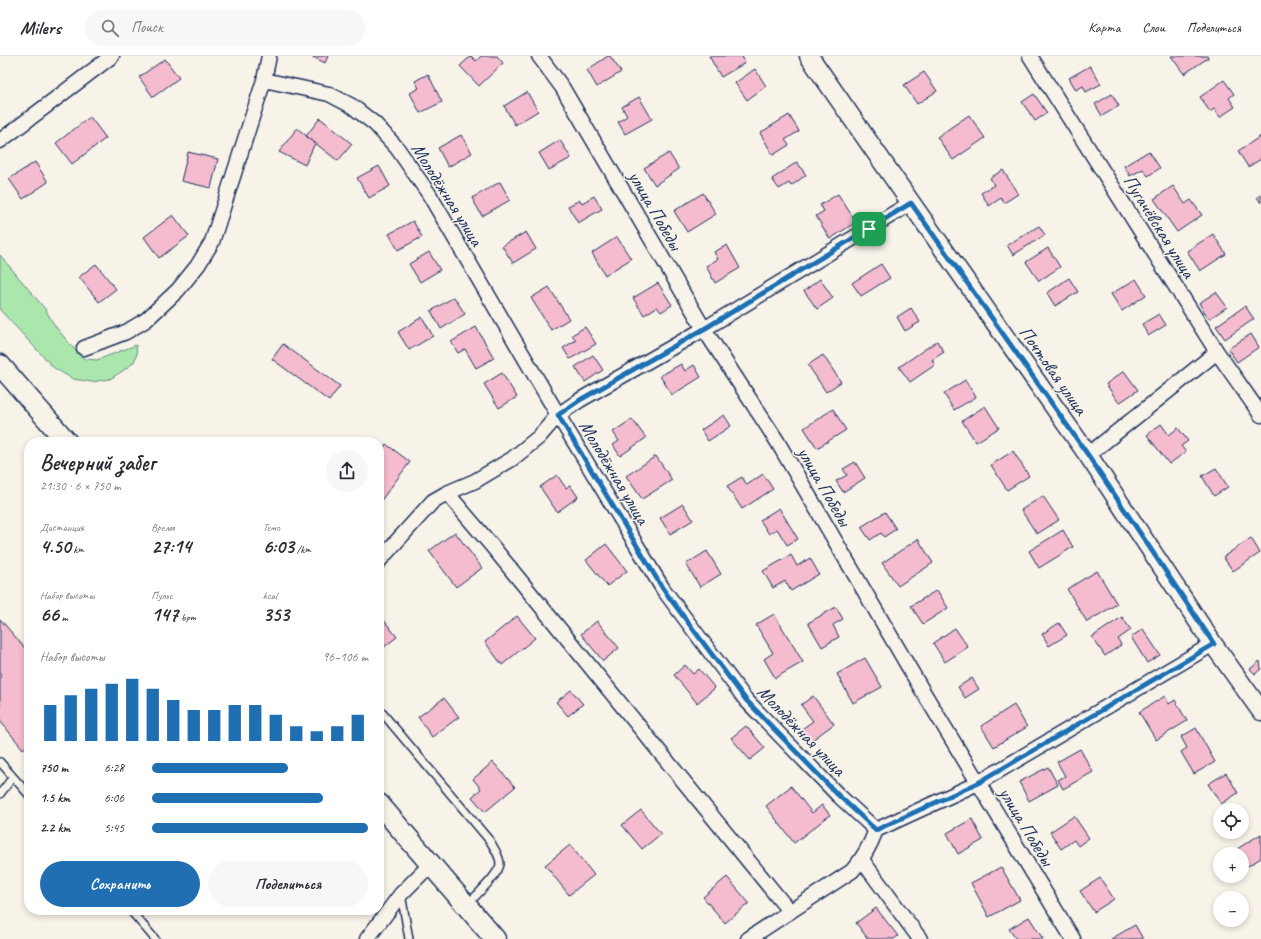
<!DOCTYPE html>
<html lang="ru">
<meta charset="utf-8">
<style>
body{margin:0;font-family:Caveat,sans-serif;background:#f7f7f7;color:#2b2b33;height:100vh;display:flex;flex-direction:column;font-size:15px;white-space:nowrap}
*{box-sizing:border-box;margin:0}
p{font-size:13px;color:#7c7c81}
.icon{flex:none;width:22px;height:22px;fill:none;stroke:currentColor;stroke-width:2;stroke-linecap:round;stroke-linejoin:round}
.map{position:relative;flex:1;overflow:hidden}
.panel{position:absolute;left:24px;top:381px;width:360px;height:478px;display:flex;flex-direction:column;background:#fff;border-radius:16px;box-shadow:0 2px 6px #0003}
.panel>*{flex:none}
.fabs{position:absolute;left:1213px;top:747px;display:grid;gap:8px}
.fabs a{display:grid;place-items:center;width:36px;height:36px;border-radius:50%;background:#fff;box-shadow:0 2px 6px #0003;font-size:20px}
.pin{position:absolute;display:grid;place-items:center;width:34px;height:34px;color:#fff;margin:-17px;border-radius:8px;box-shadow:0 2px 6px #0006}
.round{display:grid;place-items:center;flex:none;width:42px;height:42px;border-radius:21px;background:#f7f7f7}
.overview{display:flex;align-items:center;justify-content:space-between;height:68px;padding:0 16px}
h1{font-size:22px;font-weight:700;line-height:30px}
.metrics{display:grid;grid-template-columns:repeat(3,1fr);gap:6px;height:68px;padding:4px 16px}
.metrics div{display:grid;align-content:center}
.metrics b{font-size:20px;font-weight:700}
.metrics small{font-size:11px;font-weight:400}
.metrics p{font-size:11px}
.chart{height:112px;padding:8px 16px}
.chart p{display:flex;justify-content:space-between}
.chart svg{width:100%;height:72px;margin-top:4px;stroke:#1f6fb2;stroke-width:6}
.action{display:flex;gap:8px;margin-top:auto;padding:8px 16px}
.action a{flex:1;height:46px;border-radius:24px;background:#1f6fb2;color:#fff;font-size:16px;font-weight:700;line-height:46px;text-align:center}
.action a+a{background:#f7f7f7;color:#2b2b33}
ul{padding:0 16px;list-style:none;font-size:13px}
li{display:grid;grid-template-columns:64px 48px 1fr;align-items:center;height:30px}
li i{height:10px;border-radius:5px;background:#1f6fb2}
header{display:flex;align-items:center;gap:24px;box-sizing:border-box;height:56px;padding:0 20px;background:#fff;border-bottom:1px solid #e1e1e2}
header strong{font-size:19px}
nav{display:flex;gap:22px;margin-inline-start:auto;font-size:14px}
.search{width:280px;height:36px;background:#f7f7f7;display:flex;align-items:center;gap:10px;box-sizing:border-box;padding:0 14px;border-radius:22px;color:#7c7c81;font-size:15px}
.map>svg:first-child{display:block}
.green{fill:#abe6ac;stroke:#638a85}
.building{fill:#f5bbce;stroke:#1b2f5e}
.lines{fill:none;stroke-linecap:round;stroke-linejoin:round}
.service-casing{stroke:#1b2f5e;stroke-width:10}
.minor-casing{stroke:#1b2f5e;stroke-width:17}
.tertiary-casing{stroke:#1b2f5e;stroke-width:21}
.secondary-casing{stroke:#1b2f5e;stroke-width:23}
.service{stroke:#f7f3e8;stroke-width:7}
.minor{stroke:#f7f3e8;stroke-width:14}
.tertiary{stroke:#f7f3e8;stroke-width:18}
.secondary{stroke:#f7f3e8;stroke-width:20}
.route-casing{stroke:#fff;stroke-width:8}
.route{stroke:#1f6fb2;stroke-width:5}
.labels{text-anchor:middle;stroke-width:3;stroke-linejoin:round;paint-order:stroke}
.street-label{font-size:19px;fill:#1b2f5e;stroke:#f7f3e8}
</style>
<header>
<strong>Milers</strong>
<div class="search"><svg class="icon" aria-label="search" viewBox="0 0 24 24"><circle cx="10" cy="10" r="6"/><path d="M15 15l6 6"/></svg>Поиск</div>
<nav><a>Карта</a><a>Слои</a><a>Поделиться</a></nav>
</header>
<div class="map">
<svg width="1261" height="883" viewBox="0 0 1261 883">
<rect width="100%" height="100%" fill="#f7f3e8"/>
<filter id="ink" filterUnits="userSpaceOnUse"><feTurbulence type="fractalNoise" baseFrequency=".025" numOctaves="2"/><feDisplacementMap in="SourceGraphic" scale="8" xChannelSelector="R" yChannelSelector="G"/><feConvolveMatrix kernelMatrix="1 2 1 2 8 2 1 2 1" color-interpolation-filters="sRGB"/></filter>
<g filter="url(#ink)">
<path class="green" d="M0,199L45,253L55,270L79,299L86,303L97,304L136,289L137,298L134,306L127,312L110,323L92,326L73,323L54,312L0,254Z"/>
<path class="building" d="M311,0H328L325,7Z
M471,0L476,5L481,0H497L503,7L479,30L460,10Z
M608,0H610L621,16L597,31L587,14Z
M709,0H742L745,7L721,21Z
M1171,0H1207L1208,2L1184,18Z
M165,3L179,22L153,41L139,21Z
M1090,10L1101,28L1086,36L1083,30L1076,34L1069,22Z
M755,13L766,30L747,44L735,27Z
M924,16L937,35L917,48L904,29Z
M428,18L442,46L420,57L410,37L419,32L415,25Z
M1224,24L1234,38L1229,42L1235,51L1220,61L1214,53L1210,56L1200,41Z
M527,36L538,55L515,69L504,50Z
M1034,38L1047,57L1035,65L1022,46Z
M1112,38L1119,50L1102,60L1095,48Z
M639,41L652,63L625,78L618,66L627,60L622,51Z
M789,59L799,75L785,84L789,89L773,99L760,77Z
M969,59L985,82L953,104L937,81Z
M90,61L106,82L72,108L56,87Z
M320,62L352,88L338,105L306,80Z
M297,72L315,87L305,109L279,96Z
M461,79L472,97L448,111L438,92Z
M1261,80V103L1248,111L1238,95Z
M560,84L571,102L549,114L539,97Z
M1149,95L1160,112L1148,120L1143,113L1130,120L1124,110Z
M188,96L218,103L211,132L181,125Z
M669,97L679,113L655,129L644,112Z
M35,106L48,126L23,143L9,123Z
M797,106L806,119L791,130L789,127L779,133L772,123Z
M379,110L390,130L369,142L357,122Z
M1003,114L1018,138L1004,147L1001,142L989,150L981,137L994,129L990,122Z
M500,126L510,144L482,160L472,142Z
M1173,130L1185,148L1191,144L1202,159L1177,176L1154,143Z
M703,137L716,158L687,176L674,155Z
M838,138L856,166L830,183L816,160L824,155L820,149Z
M1261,139V147L1257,141Z
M594,140L602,153L578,167L568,150L580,144L582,147Z
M173,159L189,180L159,202L144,181Z
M413,165L422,181L398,194L389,178Z
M1039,170L1045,179L1013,199L1007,189Z
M526,176L536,193L513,207L502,190Z
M1213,178L1226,198L1200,215L1187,195Z
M617,181L631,203L605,219L592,197Z
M727,189L740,212L715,227L706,210L718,203L714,196Z
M1048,192L1060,211L1039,225L1026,206Z
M429,196L440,214L420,226L409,208Z
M96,208L116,233L99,246L79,221Z
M881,208L890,222L861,240L852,227Z
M1069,222L1078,236L1055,250L1047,237Z
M820,223L833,242L817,253L804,235Z
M1136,223L1146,239L1122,255L1111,238Z
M658,227L672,249L661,256L657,251L644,259L633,242Z
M549,231L569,263L551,274L531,242Z
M1216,236L1227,251L1209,263L1199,247Z
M454,241L465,258L441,273L431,255Z
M1245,250L1254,263L1225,283L1216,270Z
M911,252L920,266L905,275L897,261Z
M1159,258L1166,269L1148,280L1142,268Z
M422,261L433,280L409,294L398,276Z
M476,271L494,302L476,312L465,293L458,297L451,286Z
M585,271L596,288L570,303L563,292L576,284L572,279Z
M1251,278L1259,291L1237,306L1228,293Z
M937,285L944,296L932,304L935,309L910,326L899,311Z
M283,288L340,330L329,345L272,303Z
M593,299L603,314L585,326L575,311Z
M823,299L841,326L826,336L808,309Z
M681,308L685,315L694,309L701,321L672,339L660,320Z
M1124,315L1138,334L1119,347L1106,328Z
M502,317L517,341L499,352L484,328Z
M965,324L976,341L954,354L944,338Z
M985,350L999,372L976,386L962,365Z
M833,353L846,374L817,392L804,372Z
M724,359L731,370L708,385L701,374Z
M632,363L646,382L620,400L613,389L619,385L613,376Z
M1161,368L1169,379L1178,372L1188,385L1181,390L1186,396L1169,408L1147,379Z
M386,388L410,406L379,447V398Z
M1013,395L1029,420L1007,434L991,409Z
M656,400L672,424L642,443L626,420Z
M855,406L865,422L843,436L836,425L847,419L843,413Z
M1216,412L1228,431L1214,440L1202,420Z
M763,418L773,433L742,453L727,430L742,421L747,429Z
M557,419L566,432L570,429L578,441L557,456L540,431Z
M1043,440L1059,464L1037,478L1021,454Z
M683,448L693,464L670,478L660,462Z
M779,452L798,483L787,489L777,473L769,478L760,464Z
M885,456L896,473L884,481L881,477L870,484L861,471Z
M1063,474L1073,491L1039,512L1029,495Z
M455,476L482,512L456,531L429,495Z
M1251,482L1260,497L1233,515L1223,501Z
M918,483L933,507L898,530L882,507Z
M606,488L627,515L607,530L586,504Z
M707,495L721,518L700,531L686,508Z
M791,499L797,510L810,502L819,518L791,535L785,525L773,532L763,515Z
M1097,515L1117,548L1087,566L1067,533Z
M937,534L948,552L923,568L911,550Z
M836,551L843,563L833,569L839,581L822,591L808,567Z
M379,558L397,581L379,595Z
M774,558L803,606L775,622L764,603L773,597L756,569Z
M517,560L535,582L502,609L485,586Z
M1122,561L1131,574L1118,583L1121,589L1105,600L1092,581Z
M0,563L29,597V688L23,693L0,665Z
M597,565L619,592L603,605L581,578Z
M1059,567L1067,579L1049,590L1042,578Z
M955,572L968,591L945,606L933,587Z
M1143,573L1160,599L1147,607L1131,581Z
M865,602L882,631L853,647L837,618Z
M1260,605L1261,613L1255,618L1250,613Z
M685,609L693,618L699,613L715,632L697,647L674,619Z
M972,622L979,633L965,642L958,631Z
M571,634L583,648L568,660L556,646Z
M813,640L834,668L808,687L799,675L813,665L801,649Z
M1165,640L1169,648L1175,644L1187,665L1156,684L1139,656Z
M444,642L459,661L432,681L418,661Z
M1014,649L1027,671L994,691L981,670Z
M746,670L765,692L750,704L731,682Z
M1196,672L1215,706L1194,718L1181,696L1187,692L1181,681Z
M1080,693L1093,716L1063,733L1058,724L1065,720L1057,706Z
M493,706L515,731L485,756L472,741L481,733L473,723Z
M1048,711L1058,729L1029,745L1019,726Z
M1226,717L1238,737L1221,748L1208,728Z
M791,730L812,757L822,749L830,759L794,787L766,750Z
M641,754L661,778L642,793L622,769Z
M1074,760L1089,782L1078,790L1074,784L1061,793L1050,776Z
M972,763L983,784L958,798L947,777Z
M1261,778V802L1248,810L1242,801V798H1240L1237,793Z
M570,789L594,819L569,839L545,809Z
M1001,811L1020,844L989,861L971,827Z
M727,821L749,847L725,867L703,841Z
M1100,822L1114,843L1094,856L1080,835Z
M876,852L898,880L894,883H868L856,867Z
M1029,861L1043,883H1016L1009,873Z
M1135,869L1143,883H1111Z"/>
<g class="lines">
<g class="service-casing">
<path id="service" d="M379,653L490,785C494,792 500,800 500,808C499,819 475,840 468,848
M0,706L29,739
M0,738L13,721
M401,838L409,883
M130,854L155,883"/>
</g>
<g class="minor-casing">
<path id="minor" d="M539,0L562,31L704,273L777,385L922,634L1073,883
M1030,0L1217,296L1261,359
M264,24L329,38L352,50L375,68L397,92L429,138L558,359L663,533L746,644L837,738L876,774
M0,85L112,0
M84,292L126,276L146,264L178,234L198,209L212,186L264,24L269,0
M1088,399L1217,296
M447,437L492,490L790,856
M379,505L433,445L447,437L475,425L512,403L539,381L558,359L580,344L704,273L911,147
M862,804L920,883
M367,883L401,838L431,808
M748,883L852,815C864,802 870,790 876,774L978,727L1213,588"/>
</g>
<g class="tertiary-casing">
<path id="tertiary" d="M809,0L911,147L1088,399L1213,588L1261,655"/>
</g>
<g class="secondary-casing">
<path id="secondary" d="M0,309L67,386
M379,748L495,883"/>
</g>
<use href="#service" class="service"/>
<use href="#minor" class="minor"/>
<use href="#tertiary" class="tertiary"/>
<use href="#secondary" class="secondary"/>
</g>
</g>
<g class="lines" filter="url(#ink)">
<g class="route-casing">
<path id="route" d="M911,147L1088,399L1214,588L978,727L876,774L837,738L746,644L663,533L558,359L580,344L704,273Z"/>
</g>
<use href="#route" class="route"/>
</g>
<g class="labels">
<g class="street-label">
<text transform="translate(448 138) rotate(58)" y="7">Молодёжная улица</text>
<text transform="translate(656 154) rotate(60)" y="7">улица Победы</text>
<text transform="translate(1160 170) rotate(58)" y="7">Пугачёвская улица</text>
<text transform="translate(1054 314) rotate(55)" y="7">Почтовая улица</text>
<text transform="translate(615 416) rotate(59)" y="7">Молодёжная улица</text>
<text transform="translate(825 430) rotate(60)" y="7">улица Победы</text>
<text transform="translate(802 674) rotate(46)" y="7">Молодёжная улица</text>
<text transform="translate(1027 770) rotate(59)" y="7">улица Победы</text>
</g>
</g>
</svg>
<div class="fabs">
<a><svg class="icon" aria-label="locate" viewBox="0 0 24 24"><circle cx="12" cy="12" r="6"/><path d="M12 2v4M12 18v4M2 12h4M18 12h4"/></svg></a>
<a>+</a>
<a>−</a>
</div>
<div class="pin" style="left:869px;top:173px;background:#1e9e55"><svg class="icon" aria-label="arrive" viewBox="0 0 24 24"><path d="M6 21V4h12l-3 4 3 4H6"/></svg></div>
<section class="panel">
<div class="overview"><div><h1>Вечерний забег</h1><p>21:30 · 6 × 750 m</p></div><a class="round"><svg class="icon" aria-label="share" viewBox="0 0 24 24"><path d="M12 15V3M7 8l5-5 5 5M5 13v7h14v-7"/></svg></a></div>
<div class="metrics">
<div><p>Дистанция</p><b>4.50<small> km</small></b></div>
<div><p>Время</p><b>27:14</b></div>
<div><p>Темп</p><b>6:03<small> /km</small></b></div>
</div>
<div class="metrics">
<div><p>Набор высоты</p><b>66<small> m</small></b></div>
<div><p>Пульс</p><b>147<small> bpm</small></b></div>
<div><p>kcal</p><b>353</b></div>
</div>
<div class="chart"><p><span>Набор высоты</span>96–106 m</p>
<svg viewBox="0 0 160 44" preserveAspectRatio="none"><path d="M5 44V22M15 44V16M25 44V12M35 44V9M45 44V6M55 44V12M65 44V19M75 44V25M85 44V25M95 44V22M105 44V22M115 44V28M125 44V35M135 44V38M145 44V35M155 44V28"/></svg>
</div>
<ul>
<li><b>750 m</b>6:28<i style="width:63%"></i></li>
<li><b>1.5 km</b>6:06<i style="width:79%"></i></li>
<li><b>2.2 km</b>5:45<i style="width:100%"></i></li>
</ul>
<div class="action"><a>Сохранить</a><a>Поделиться</a></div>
</section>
</div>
